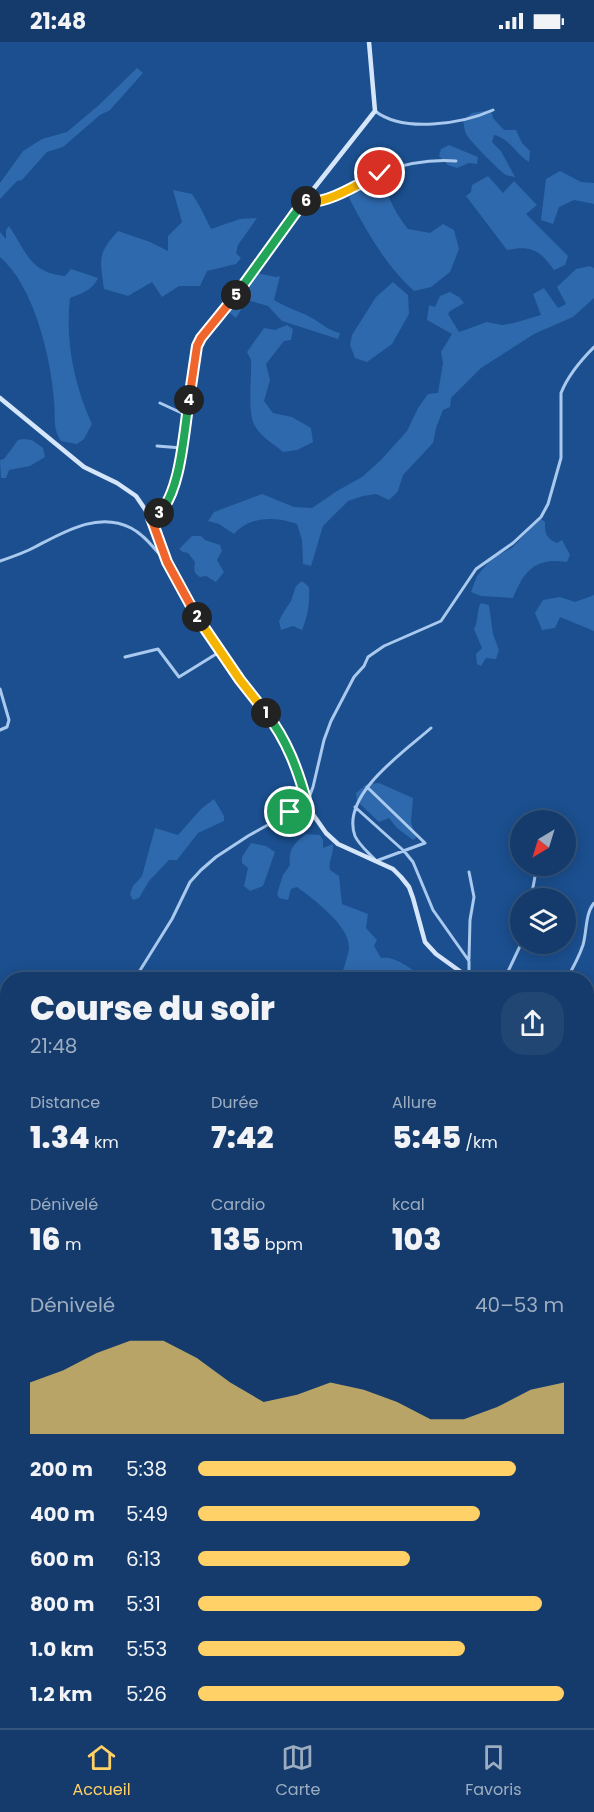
<!DOCTYPE html>
<html lang="fr">
<meta charset="utf-8">
<style>
body{margin:0;font-family:Poppins,sans-serif;background:#214673;color:#f1f3f6;height:100vh;display:flex;flex-direction:column;font-size:22px;white-space:nowrap}
*{box-sizing:border-box;margin:0}
p{font-size:20px;color:#9dadc1}
.icon{flex:none;width:33px;height:33px;fill:none;stroke:currentColor;stroke-width:2;stroke-linecap:round;stroke-linejoin:round}
.map{position:relative;flex:1;overflow:hidden}
.panel{position:absolute;left:0px;top:930px;width:594px;height:756px;display:flex;flex-direction:column;background:#143b6b;border-radius:24px 24px 0 0;box-shadow:0 3px 15px #0003,0 0 0 2px #33557e}
.panel>*{flex:none}
.needle{width:39px;rotate:218deg}
.controls{position:absolute;left:510px;top:768px;display:grid;gap:12px}
.controls a{display:grid;place-items:center;width:66px;height:66px;border-radius:50%;background:#143b6b;box-shadow:0 3px 15px #0003,0 0 0 2px #33557e;font-size:30px}
.pin{position:absolute;display:grid;place-items:center;width:51px;height:51px;color:#fff;margin:-26px;border:3px solid #fff;border-radius:50%;box-shadow:0 2px 6px #0007}
.km{position:absolute;width:30px;height:30px;margin:-15px;border-radius:50%;background:#222;color:#fff;font-size:16px;line-height:30px;text-align:center}
.round{display:grid;place-items:center;flex:none;width:63px;height:63px;border-radius:24px;background:#214673}
.head{display:flex;align-items:center;justify-content:space-between;height:102px;padding:0 30px}
h1{font-size:33px;font-weight:800;line-height:45px}
.figures{display:grid;grid-template-columns:repeat(3,1fr);gap:9px;height:102px;padding:6px 30px}
.figures div{display:grid;align-content:center}
.figures b{font-size:30px;font-weight:800}
.figures small{font-size:16px;font-weight:400}
.figures p{font-size:16px}
.chart{height:168px;padding:12px 30px}
.chart p{display:flex;justify-content:space-between}
.chart svg{width:100%;height:108px;margin-top:6px;fill:#ffd166;opacity:.7}
ul{padding:0 30px;list-style:none;font-size:20px}
li{display:grid;grid-template-columns:96px 72px 1fr;align-items:center;height:45px}
li i{height:15px;border-radius:8px;background:#ffd166}
.status{display:flex;justify-content:space-between;align-items:center;height:42px;padding:0 30px;background:#143b6b;direction:ltr}
.status svg{height:16px;fill:currentColor}
.tabs{display:flex;justify-content:space-around;align-items:center;height:84px;border-top:2px solid #33557e;background:#143b6b;font-size:16px;color:#9dadc1}
.tabs a{display:grid;justify-items:center;gap:3px}
.tabs .current{color:#ffd166}
.map>svg:first-child{display:block}
.green{fill:#2e69ad}
.lines{fill:none;stroke-linecap:round;stroke-linejoin:round}
.stream{stroke:#9cc4f0;stroke-width:1.5}
.street{stroke:#a9c9ee;stroke-width:3}
.secondary{stroke:#d6e6fa;stroke-width:4.5}
.split-1-casing{stroke:#fff;stroke-width:12}
.split-2-casing{stroke:#fff;stroke-width:12}
.split-3-casing{stroke:#fff;stroke-width:12}
.split-4-casing{stroke:#fff;stroke-width:12}
.split-5-casing{stroke:#fff;stroke-width:12}
.split-6-casing{stroke:#fff;stroke-width:12}
.split-7-casing{stroke:#fff;stroke-width:12}
.split-1{stroke:#22a559;stroke-width:8}
.split-2{stroke:#f5b400;stroke-width:8}
.split-3{stroke:#f0652b;stroke-width:8}
.split-4{stroke:#22a559;stroke-width:8}
.split-5{stroke:#f0652b;stroke-width:8}
.split-6{stroke:#22a559;stroke-width:8}
.split-7{stroke:#f5b400;stroke-width:8}
</style>
<div class="status"><b>21:48</b><svg viewBox="0 0 49 12"><path d="M0 12V9h3v3zM5 12V6h3v6zM10 12V3h3v9zM15 12V0h3v12zM26 1h20v11H26zM47 4h2v5h-2z"/></svg></div>
<div class="map">
<svg width="594" height="1686" viewBox="0 0 594 1686">
<rect width="100%" height="100%" fill="#1b4f8f"/>
<path class="green" d="M137,26L143,31L110,68L100,73L63,105L47,110L22,138L17,139L0,157V141L23,109L42,97L67,90L99,63Z
M491,68L493,76L504,88H516L522,101L530,109L529,120C516,112 509,96 494,93L492,100L501,109L515,135C512,134 508,134 506,133C500,130 469,98 466,92C464,88 464,82 463,78L472,71Z
M449,103L478,115L477,122L469,121L457,126L448,123L439,114L441,107Z
M375,123L381,124C386,151 391,165 408,187L430,191L443,182L454,188L459,207L450,230L431,245L414,249C386,224 367,190 349,156Z
M560,129L581,140L594,141V162L574,158L559,165L553,182L541,178L546,137Z
M488,134L503,151L514,139L537,163L526,172L568,214L565,223L554,228C540,208 531,203 507,208L466,154L471,150L472,143Z
M173,148L192,152L199,163L211,187L240,177L257,176L238,203L236,211L241,216L236,222L207,229L200,244H179L162,255L152,240L128,254L104,247C100,217 97,212 118,189L150,200L168,209V194L182,180Z
M9,184C26,209 30,231 65,234L71,227L98,236C93,248 82,251 70,256C65,298 74,343 92,382L84,397L77,402L61,399C52,384 56,376 54,359C51,316 34,244 0,215V190L6,197V188Z
M590,224L594,226V256L573,275L534,292L481,326L451,356L450,365L443,368L436,386L433,401L403,433L398,449L389,458L376,452L363,454L348,459L323,484L311,524L303,522L302,498L297,482C275,474 250,474 234,492L219,482L208,479L214,470L262,452L294,465L312,466L337,449L362,435L381,418L407,389L418,366L428,352L438,351L443,321L441,310L452,292L427,278L429,263L435,265L440,254L450,250L459,255L464,261L450,269L448,272L459,290L487,280L502,283L514,281L541,273L533,252L544,246L558,266L566,262L557,245L576,227Z
M246,229L276,235L280,234L274,258C287,266 297,268 310,275C320,280 329,289 340,291L338,297L282,279L268,264L247,258L236,276L226,268L234,257L237,241Z
M393,240L408,253L409,272L392,302L367,320L355,316L350,303L352,293L376,255Z
M287,283L293,287L291,298L284,299L266,322L270,338L264,359L273,371L292,375L311,386L313,400L297,408L283,410C274,402 261,395 255,384C247,372 252,334 251,318L247,310L264,286L275,288Z
M24,397L32,398L43,406L45,415L30,424L9,428L6,436H1L0,418L4,417L18,398Z
M540,476L545,480C545,492 546,496 557,501L562,498L570,513L567,520C535,515 524,529 513,556L481,554L471,550L477,534L492,516L512,506Z
M192,494H201L205,498L220,503L222,509L217,518L224,530L216,540L206,534L200,535C193,531 194,527 195,520L188,511L183,510L179,507Z
M302,539L309,545C310,561 308,573 302,588L293,584L281,588L279,579L283,571L291,559L296,544Z
M594,553V589L560,575L555,586L542,588L535,571L543,558L560,555L575,560Z
M481,561L489,563L493,592L499,608L496,617L486,616L481,624L477,622L476,612L482,606L474,587C479,578 476,569 481,561Z
M379,741L413,756L411,780L416,796L413,798L397,786L389,776L379,780L357,759L356,751L367,742Z
M214,757L224,774V779L198,791L177,818H169L149,839L139,856L133,858L130,852L133,844L142,834L155,786L178,793L201,767Z
M306,792L320,793L323,798V806L333,802C334,812 328,819 330,828L339,834L342,862L368,872L366,886L377,898L374,904L381,916C393,914 405,923 415,929L417,937H341C342,929 349,913 349,905C349,883 313,857 297,845L291,847L288,858L279,856L277,852L283,833L290,823C288,808 294,801 306,792Z
M251,801L266,804L275,810L263,844L250,849L244,844L248,826L242,821V815Z
M587,1602L594,1605V1660H587Z"/>
<g class="lines">
<path class="stream" d="M586,1651H594"/>
<path class="street" d="M375,69C403,91 462,82 493,68
M304,159C328,164 360,138 382,130C407,121 430,117 456,119
M160,361L186,373
M157,404L182,406
M0,519C12,515 24,511 35,505C64,490 98,469 131,486C145,493 154,507 165,518
M125,615L158,607L179,635L221,609
M0,647L9,678L7,685L0,688
M367,745L425,801L376,819C370,812 359,803 355,794C340,753 404,710 431,686
M355,765L404,809L413,820L433,868L469,919V930L465,935
M531,856L537,824
M469,917L470,878L474,855L469,830
M134,938L172,877L190,840L201,828L216,815L248,794L307,761L313,745L324,698L331,679L354,635L364,624L368,615L384,604L441,579L476,527L513,501L541,475L548,462L561,416V351C568,333 580,319 594,305
M504,938L521,902
M566,938C573,926 579,915 583,903C587,889 585,872 594,861
M0,1035H8
M0,1060L8,1069
M0,1185L8,1160
M336,1678L345,1686
M125,1686L131,1678
M222,1686L227,1678
M388,1686L389,1678"/>
<path class="secondary" d="M0,356L84,425L117,441L136,454L151,476L167,520L181,549L240,638L285,699L312,771L326,791L338,802L393,827L401,835L409,845L413,856L425,900L436,912L461,930L467,938
M151,476L162,468L174,445L182,406L195,316L197,304L201,296L234,257L304,159L375,69L369,0
M586,1128L594,1137
M586,1334L594,1326
M586,1385L594,1391"/>
</g>
<g class="lines">
<g class="split-1-casing">
<path id="split-1" d="M266,671C287,698 298,728 307,761L290,770"/>
</g>
<g class="split-2-casing">
<path id="split-2" d="M197,575L240,638L266,671"/>
</g>
<g class="split-3-casing">
<path id="split-3" d="M159,471L151,476L167,520L197,575"/>
</g>
<g class="split-4-casing">
<path id="split-4" d="M159,471C181,450 184,388 189,358"/>
</g>
<g class="split-5-casing">
<path id="split-5" d="M189,358L197,304L201,296L236,253"/>
</g>
<g class="split-6-casing">
<path id="split-6" d="M236,253L304,159H306"/>
</g>
<g class="split-7-casing">
<path id="split-7" d="M306,159C325,164 362,140 380,131"/>
</g>
<use href="#split-1" class="split-1"/>
<use href="#split-2" class="split-2"/>
<use href="#split-3" class="split-3"/>
<use href="#split-4" class="split-4"/>
<use href="#split-5" class="split-5"/>
<use href="#split-6" class="split-6"/>
<use href="#split-7" class="split-7"/>
</g>
</svg>
<div class="controls">
<a><svg class="needle" viewBox="-14 -14 28 28"><path d="M0-13l5 13h-10z" fill="#e53935"/><path d="M0 13l5-13h-10z" fill="#9dadc1"/></svg></a>
<a><svg class="icon" aria-label="layers" viewBox="0 0 24 24"><path d="M12 4l9 5-9 5-9-5zM3 14l9 5 9-5"/></svg></a>
</div>
<div class="pin" style="left:290px;top:770px;background:#1e9e55"><svg class="icon" aria-label="arrive" viewBox="0 0 24 24"><path d="M6 21V4h12l-3 4 3 4H6"/></svg></div>
<div class="pin" style="left:380px;top:131px;background:#d93025"><svg class="icon" aria-label="check" viewBox="0 0 24 24"><path d="M5 12l5 5 9-10"/></svg></div>
<b class="km" style="left:266px;top:671px">1</b>
<b class="km" style="left:197px;top:575px">2</b>
<b class="km" style="left:159px;top:471px">3</b>
<b class="km" style="left:189px;top:358px">4</b>
<b class="km" style="left:236px;top:253px">5</b>
<b class="km" style="left:306px;top:159px">6</b>
<section class="panel">
<div class="head"><div><h1>Course du soir</h1><p>21:48</p></div><a class="round"><svg class="icon" aria-label="share" viewBox="0 0 24 24"><path d="M12 15V3M7 8l5-5 5 5M5 13v7h14v-7"/></svg></a></div>
<div class="figures">
<div><p>Distance</p><b>1.34<small> km</small></b></div>
<div><p>Durée</p><b>7:42</b></div>
<div><p>Allure</p><b>5:45<small> /km</small></b></div>
</div>
<div class="figures">
<div><p>Dénivelé</p><b>16<small> m</small></b></div>
<div><p>Cardio</p><b>135<small> bpm</small></b></div>
<div><p>kcal</p><b>103</b></div>
</div>
<div class="chart"><p><span>Dénivelé</span>40–53 m</p>
<svg viewBox="0 0 160 44" preserveAspectRatio="none"><path d="M0 44V23L10 18L20 11L30 6L40 6L50 13L60 23L70 31L80 28L90 23L100 26L110 31L120 38L130 38L140 33L150 26L160 23V44z"/></svg>
</div>
<ul>
<li><b>200 m</b>5:38<i style="width:87%"></i></li>
<li><b>400 m</b>5:49<i style="width:77%"></i></li>
<li><b>600 m</b>6:13<i style="width:58%"></i></li>
<li><b>800 m</b>5:31<i style="width:94%"></i></li>
<li><b>1.0 km</b>5:53<i style="width:73%"></i></li>
<li><b>1.2 km</b>5:26<i style="width:100%"></i></li>
</ul>
</section>
</div>
<nav class="tabs">
<a class="current"><svg class="icon" aria-label="home" viewBox="0 0 24 24"><path d="M3 11l9-7 9 7M6 9v11h12V9"/></svg>Accueil</a>
<a><svg class="icon" aria-label="map" viewBox="0 0 24 24"><path d="M3 6l6-2 6 2 6-2v14l-6 2-6-2-6 2zM9 4v14M15 6v14"/></svg>Carte</a>
<a><svg class="icon" aria-label="saved" viewBox="0 0 24 24"><path d="M7 4h10v16l-5-4-5 4z"/></svg>Favoris</a>
</nav>
